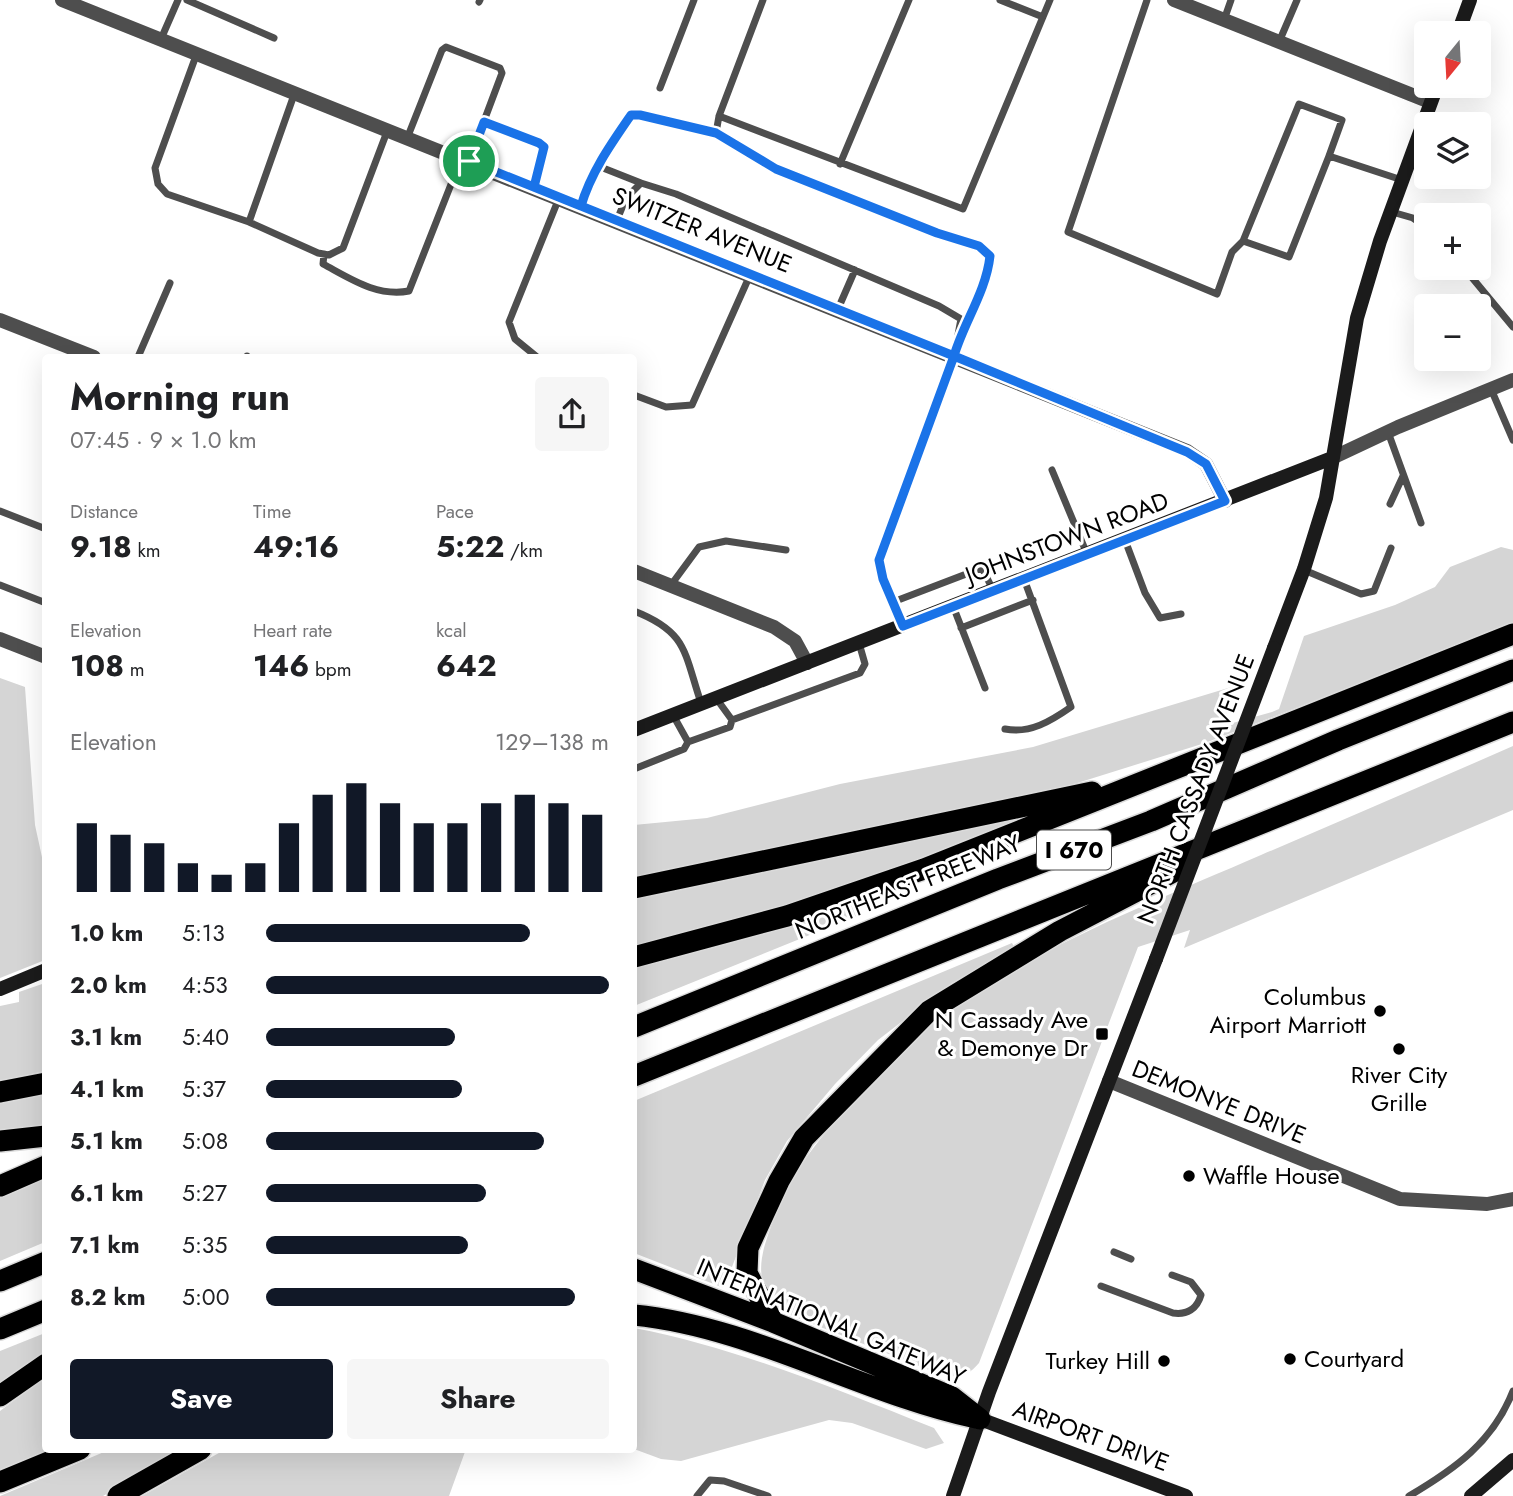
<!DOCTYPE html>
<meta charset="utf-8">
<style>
body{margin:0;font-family:Jost,sans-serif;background:#f6f6f6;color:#202124;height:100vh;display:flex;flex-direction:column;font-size:26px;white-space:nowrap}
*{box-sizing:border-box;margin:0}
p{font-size:23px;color:#757577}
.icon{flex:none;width:38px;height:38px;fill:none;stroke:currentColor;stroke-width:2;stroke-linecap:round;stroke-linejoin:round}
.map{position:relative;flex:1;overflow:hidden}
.drawer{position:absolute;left:42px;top:354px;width:595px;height:1099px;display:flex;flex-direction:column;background:#fff;border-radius:7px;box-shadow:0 7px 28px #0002}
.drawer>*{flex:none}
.needle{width:46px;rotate:198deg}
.buttons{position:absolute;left:1414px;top:21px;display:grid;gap:14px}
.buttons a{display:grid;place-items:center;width:77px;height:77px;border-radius:7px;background:#fff;box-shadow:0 7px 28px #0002;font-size:35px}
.pin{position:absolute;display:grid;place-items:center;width:60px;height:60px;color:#fff;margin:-30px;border:4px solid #fff;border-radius:50%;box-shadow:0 2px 7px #0007}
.round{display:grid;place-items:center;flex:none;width:74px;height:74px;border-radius:7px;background:#f6f6f6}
.overview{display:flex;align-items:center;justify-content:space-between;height:119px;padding:0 28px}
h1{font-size:38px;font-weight:700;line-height:52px}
.figures{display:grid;grid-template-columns:repeat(3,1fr);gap:10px;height:119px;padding:7px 28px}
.figures div{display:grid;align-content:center}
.figures b{font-size:30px;font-weight:700}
.figures small{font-size:19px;font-weight:400}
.figures p{font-size:19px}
.chart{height:196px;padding:14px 28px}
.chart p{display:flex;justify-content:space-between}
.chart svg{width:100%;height:126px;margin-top:7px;stroke:#111827;stroke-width:6}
.cta{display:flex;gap:14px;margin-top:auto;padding:14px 28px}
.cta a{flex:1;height:80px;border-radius:7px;background:#111827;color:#fff;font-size:28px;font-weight:700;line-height:80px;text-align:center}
.cta a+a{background:#f6f6f6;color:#202124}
ul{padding:0 28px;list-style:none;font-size:23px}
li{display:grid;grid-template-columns:112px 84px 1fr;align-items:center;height:52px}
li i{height:18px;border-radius:9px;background:#111827}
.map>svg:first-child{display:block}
.green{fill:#d5d5d5}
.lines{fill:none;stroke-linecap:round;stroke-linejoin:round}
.motorway-casing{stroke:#dbdbdb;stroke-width:24}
.service{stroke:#4e4e4e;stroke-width:7}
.minor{stroke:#4e4e4e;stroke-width:14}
.secondary{stroke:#1b1b1b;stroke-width:14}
.motorway{stroke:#000;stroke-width:21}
.secondary-bridge{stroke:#1b1b1b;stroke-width:14}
.route-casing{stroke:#fff;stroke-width:14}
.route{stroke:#1a73e8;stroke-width:9}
.poi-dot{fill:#000;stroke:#fff;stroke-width:2.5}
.labels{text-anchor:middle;stroke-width:6;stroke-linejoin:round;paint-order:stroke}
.shield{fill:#fff;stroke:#4c4c4c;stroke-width:2}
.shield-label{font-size:23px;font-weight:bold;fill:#000}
.street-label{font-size:24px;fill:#000;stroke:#fff}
.poi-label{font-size:24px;fill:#000;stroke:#fff;text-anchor:end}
</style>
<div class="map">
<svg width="1513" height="1496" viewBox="0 0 1513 1496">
<rect width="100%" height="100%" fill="#fff"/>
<path class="green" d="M1501,547L1513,550V625L1205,743L1071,785L634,877V825L707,818L840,784L1033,747L1238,685L1222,726L1272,712L1279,709L1304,636L1395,605L1435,587L1450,567Z
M0,678L25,687L35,825L45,871V960L0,978Z
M1513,746V810L1184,948L1190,930L1138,947L979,1363C968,1376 958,1379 942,1375L785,1313C749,1284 761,1254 774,1218C790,1172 824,1132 858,1097C885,1070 910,1041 941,1017C1030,949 1158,900 1261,855C1345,819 1429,783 1513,746Z
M1015,819L1018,825C892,874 764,913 634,947V897Z
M854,903L859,915L634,1006V964Z
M1012,943L1015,949L952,983L878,1040L835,1084L787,1141L765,1180L724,1288L634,1253V1101Z
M45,983V1071L0,1081V1006L19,1002V992Z
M45,1090V1127L0,1133V1100Z
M45,1173V1242L0,1261V1193Z
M634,1328C738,1348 835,1389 934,1428L944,1443L926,1449L852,1423L829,1420L681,1461L661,1459L634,1449Z
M45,1333V1352L0,1386V1351Z
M45,1377L46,1449H63L0,1476V1411Z
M111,1449H186L103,1496H0Z
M226,1449H466L449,1496H142Z"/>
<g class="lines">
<g class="motorway-casing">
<path id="motorway" d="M634,888L1092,792
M634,957L787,916L924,869L1513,634
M634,1027L998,879L1151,821L1338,740L1513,670
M634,1076L1513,722
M0,1092L46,1083
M0,1141L46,1136
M0,1186L46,1166
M634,1269L773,1322L952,1397L980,1419
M0,1281L46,1262
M634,1315C753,1327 860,1393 976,1418
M773,1322L747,1273L748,1248L779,1181L804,1138L929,1011L1060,931L1185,866
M0,1329L46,1310
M0,1396L46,1364
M0,1482L80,1449
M118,1496L201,1449"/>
</g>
<path class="service" d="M187,0L274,38
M763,0L719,116L963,209L1050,0
M1000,0L1043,17
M1147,0L1068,232L1217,294L1232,252L1243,241
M479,2L480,0
M1224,20L1231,0
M161,39L178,0
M1279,42L1297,0
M197,53L155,168L158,184L167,194L249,222L295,92
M660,88L694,0
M719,116L716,133L776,168L937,233L979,246L990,256L988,275L961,330
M484,122L544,147L534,187
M408,136L442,50L446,47L500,68L502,73L469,161
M1329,156L1342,120L1299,104L1243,241L1289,257L1329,156L1402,180
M840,164L909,0
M598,166L641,183
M581,206L601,159L631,115L716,133
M1392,212L1413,218L1426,227
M617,220L626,198L641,183L676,194L939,306L961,319L954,356L879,560L882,579L903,625
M249,222L318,253L329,255L343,248L388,129
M324,254L323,264C351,279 377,297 409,291L461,159
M1464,268L1513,327
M838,309L855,270
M138,357L170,283
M247,357V356
M537,357L515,339L509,322L559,198
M1491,389L1513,440
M634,395L666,407L692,405L750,275
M1388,432L1421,523
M1052,470L1087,554
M1390,504L1403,476
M0,511L46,529
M1125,540L1145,593L1160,618L1181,614
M1304,570L1361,594L1374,591L1391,548
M0,585L46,603
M671,585L699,547L726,541L786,550
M893,602L982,568L993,590
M953,606L985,688
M634,611C688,632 684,653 701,703
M961,628L1033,600
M732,720L860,673L865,664L859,643
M1005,729C1030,734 1051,721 1071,707L1024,579
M688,742L730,727L732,720L716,698
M634,769L684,749L688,742L673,715
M1114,1252L1131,1259
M1101,1286L1173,1313C1187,1315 1197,1309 1201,1295L1191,1282L1172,1275
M697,1496L710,1480L724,1481L768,1496
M1409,1496C1455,1469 1493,1442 1513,1391"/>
<path class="minor" d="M62,0L1187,451L1206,464L1225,501
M1174,0L1430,102
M0,320L94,357
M1332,458L1398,427L1513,380
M634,571L774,627L795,641L807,663
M0,639L46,657
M1109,1081L1400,1199L1487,1204L1513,1199"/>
<path class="secondary" d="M1458,33L1470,0
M1274,648L1304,569L1326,498L1357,318L1380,241L1437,86
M634,730L1332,458
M0,989L46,970
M980,1419L1186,1496
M953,1496L989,1392L1156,959
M1471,1496L1513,1460"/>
<use href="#motorway" class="motorway"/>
<path class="secondary-bridge" d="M1156,959L1274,648"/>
</g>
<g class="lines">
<g class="route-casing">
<path id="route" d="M469,161L954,356L879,560L883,579L903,626L1225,501L1206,464L1187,452L954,356C964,322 986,292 990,256L979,246L937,233L776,169L716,133L640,115H631C611,144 591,172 581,206L534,187L544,147L539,143L484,122L469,161"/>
</g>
<use href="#route" class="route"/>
</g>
<g class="poi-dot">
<circle cx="1380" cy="1011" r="7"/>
<rect x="1095" y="1027" width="14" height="14" rx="3.5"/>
<circle cx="1399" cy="1049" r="7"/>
<circle cx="1189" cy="1176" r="7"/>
<circle cx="1290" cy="1359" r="7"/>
<circle cx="1164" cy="1361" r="7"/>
</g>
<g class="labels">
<rect class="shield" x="1037" y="830.5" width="74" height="39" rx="5"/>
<g class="shield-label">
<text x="1074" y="858">I 670</text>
</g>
<g class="street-label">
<text transform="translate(702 230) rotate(22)" y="8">SWITZER AVENUE</text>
<text transform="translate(1067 538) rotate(-21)" y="8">JOHNSTOWN ROAD</text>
<text transform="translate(1196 789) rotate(-69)" y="8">NORTH CASSADY AVENUE</text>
<text transform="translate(908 887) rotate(-22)" y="8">NORTHEAST FREEWAY</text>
<text transform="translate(1219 1102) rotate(22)" y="8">DEMONYE DRIVE</text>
<text transform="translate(831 1322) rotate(23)" y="8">INTERNATIONAL GATEWAY</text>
<text transform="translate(1091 1436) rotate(20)" y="8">AIRPORT DRIVE</text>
</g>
<g class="poi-label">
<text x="1366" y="1005">Columbus<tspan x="1366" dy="28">Airport Marriott</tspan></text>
<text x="1088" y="1028">N Cassady Ave<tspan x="1088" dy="28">&amp; Demonye Dr</tspan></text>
<text x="1399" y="1083" text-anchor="middle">River City<tspan x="1399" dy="28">Grille</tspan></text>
<text x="1203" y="1184" text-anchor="start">Waffle House</text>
<text x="1304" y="1367" text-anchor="start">Courtyard</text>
<text x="1150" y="1369">Turkey Hill</text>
</g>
</g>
</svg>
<div class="buttons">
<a><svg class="needle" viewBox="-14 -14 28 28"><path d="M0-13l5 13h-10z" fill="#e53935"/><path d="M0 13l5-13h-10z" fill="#757577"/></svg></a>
<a><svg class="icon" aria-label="layers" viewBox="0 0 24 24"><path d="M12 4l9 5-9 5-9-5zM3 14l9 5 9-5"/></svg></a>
<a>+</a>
<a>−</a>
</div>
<div class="pin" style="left:469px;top:161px;background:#1e9e55"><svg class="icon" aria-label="arrive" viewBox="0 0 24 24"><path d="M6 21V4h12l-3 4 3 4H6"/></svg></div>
<section class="drawer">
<div class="overview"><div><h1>Morning run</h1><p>07:45 · 9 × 1.0 km</p></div><a class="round"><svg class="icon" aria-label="share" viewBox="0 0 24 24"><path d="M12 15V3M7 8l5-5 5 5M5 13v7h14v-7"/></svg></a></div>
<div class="figures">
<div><p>Distance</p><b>9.18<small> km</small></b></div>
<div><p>Time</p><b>49:16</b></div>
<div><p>Pace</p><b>5:22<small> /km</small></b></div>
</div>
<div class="figures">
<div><p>Elevation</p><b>108<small> m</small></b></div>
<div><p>Heart rate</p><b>146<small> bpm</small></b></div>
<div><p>kcal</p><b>642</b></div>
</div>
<div class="chart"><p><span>Elevation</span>129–138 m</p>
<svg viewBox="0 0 160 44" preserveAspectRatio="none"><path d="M5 44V20M15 44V24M25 44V27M35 44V34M45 44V38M55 44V34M65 44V20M75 44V10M85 44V6M95 44V13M105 44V20M115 44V20M125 44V13M135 44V10M145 44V13M155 44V17"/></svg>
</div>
<ul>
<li><b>1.0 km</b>5:13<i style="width:77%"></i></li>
<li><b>2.0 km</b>4:53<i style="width:100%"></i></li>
<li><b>3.1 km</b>5:40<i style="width:55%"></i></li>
<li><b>4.1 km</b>5:37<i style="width:57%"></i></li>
<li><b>5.1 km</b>5:08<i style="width:81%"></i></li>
<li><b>6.1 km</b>5:27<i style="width:64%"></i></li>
<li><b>7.1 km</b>5:35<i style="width:59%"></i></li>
<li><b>8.2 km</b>5:00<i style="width:90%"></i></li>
</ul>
<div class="cta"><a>Save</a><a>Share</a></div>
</section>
</div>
